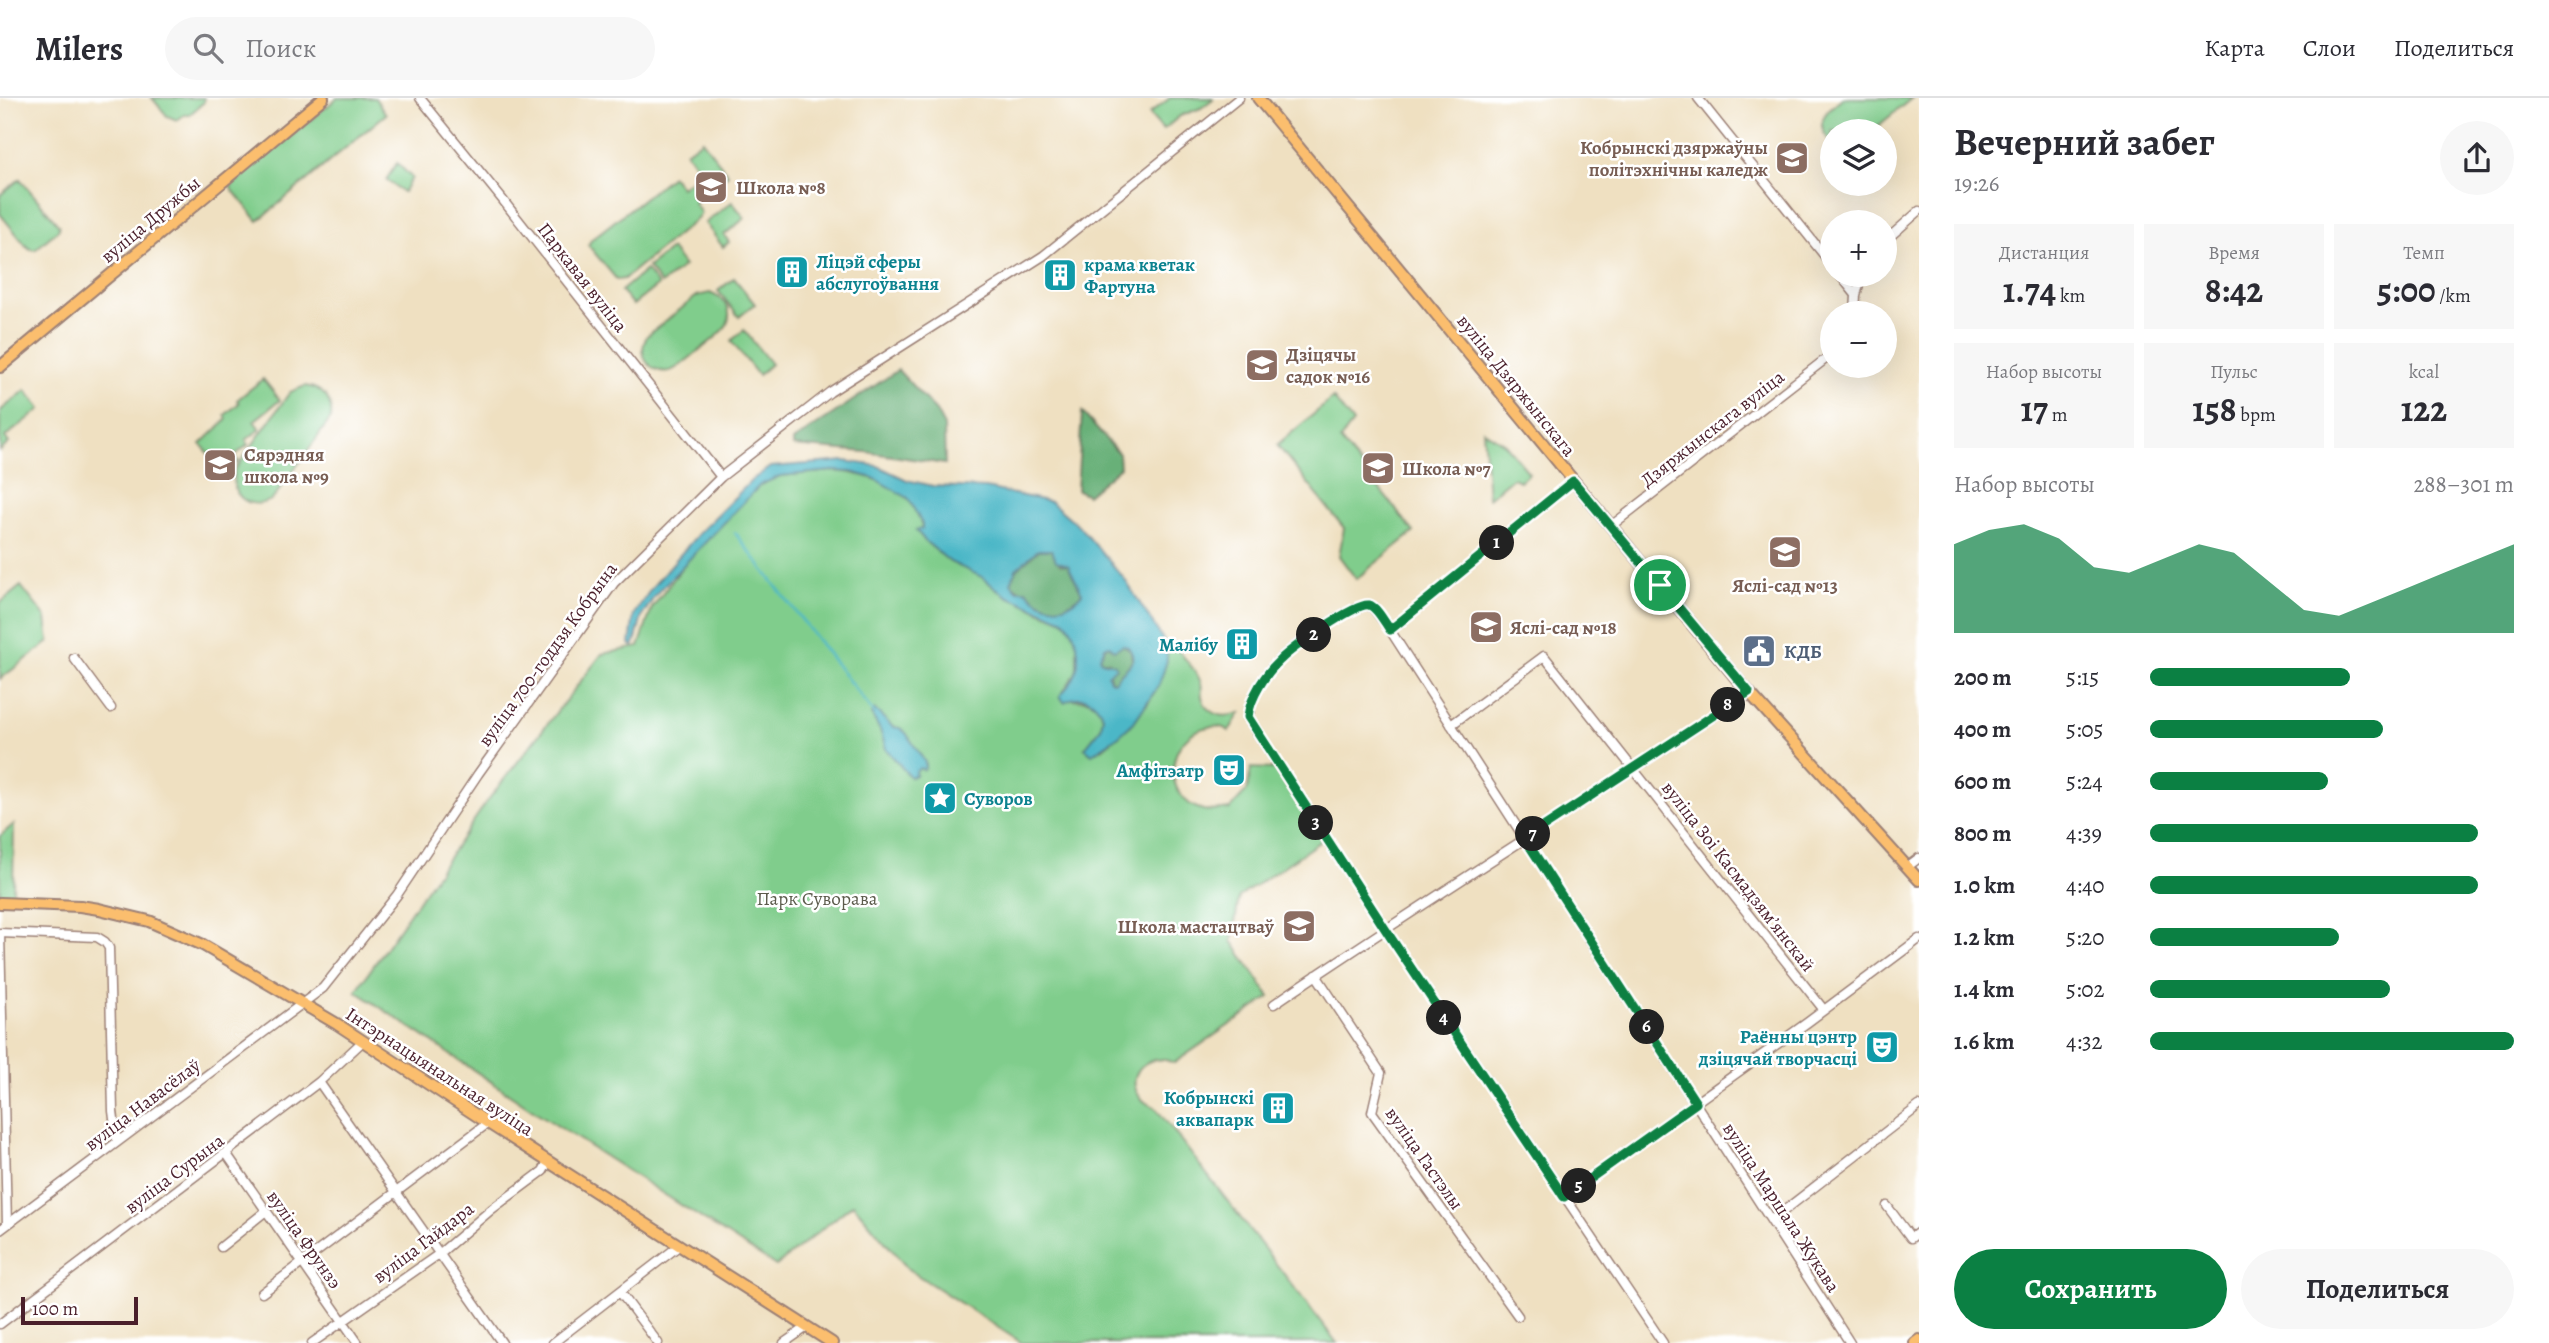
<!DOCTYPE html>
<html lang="ru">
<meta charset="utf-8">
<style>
body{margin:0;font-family:Alegreya,serif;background:#f7f7f7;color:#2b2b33;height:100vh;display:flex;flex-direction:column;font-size:26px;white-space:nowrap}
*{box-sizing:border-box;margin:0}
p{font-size:23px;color:#7c7c81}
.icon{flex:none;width:38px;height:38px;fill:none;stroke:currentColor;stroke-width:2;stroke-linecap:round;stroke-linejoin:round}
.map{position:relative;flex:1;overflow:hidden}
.panel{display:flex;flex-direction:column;background:#fff;width:630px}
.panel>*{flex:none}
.controls{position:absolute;left:1820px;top:21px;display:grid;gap:14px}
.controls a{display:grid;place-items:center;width:77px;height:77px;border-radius:50%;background:#fff;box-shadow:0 7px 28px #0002;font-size:35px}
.scale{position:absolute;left:21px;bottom:18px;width:117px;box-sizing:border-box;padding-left:7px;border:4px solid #4a1f2b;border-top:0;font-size:19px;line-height:24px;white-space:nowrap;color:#4a1f2b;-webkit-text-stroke:5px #fff;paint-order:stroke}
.pin{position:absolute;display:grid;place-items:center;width:60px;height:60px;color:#fff;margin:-30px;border:4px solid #fff;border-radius:50%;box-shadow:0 2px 7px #0007}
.km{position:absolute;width:35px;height:35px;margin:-18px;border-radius:50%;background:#222;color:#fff;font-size:19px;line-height:35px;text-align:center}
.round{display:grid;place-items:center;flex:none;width:74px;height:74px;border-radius:37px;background:#f7f7f7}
.overview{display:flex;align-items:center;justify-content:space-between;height:119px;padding:0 35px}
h1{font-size:38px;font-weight:700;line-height:52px}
.figures{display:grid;grid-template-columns:repeat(3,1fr);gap:10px;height:119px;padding:7px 35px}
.figures div{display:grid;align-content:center;border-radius:0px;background:#f7f7f7;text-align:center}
.figures b{font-size:35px;font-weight:700}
.figures small{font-size:19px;font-weight:400}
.figures p{font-size:19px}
.chart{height:196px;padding:14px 35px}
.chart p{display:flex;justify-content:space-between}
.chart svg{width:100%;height:126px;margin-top:7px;fill:#0b8043;opacity:.7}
.primary-button{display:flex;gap:14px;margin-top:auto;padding:14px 35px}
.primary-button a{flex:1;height:80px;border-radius:42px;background:#0b8043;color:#fff;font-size:28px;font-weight:700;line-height:80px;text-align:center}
.primary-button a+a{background:#f7f7f7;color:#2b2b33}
ul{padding:0 35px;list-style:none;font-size:23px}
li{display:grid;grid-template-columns:112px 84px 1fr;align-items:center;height:52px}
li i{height:18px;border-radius:9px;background:#0b8043}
header{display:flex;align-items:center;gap:42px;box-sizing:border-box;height:98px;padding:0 35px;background:#fff;border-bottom:2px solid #e1e1e2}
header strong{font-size:33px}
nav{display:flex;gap:38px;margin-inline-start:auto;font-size:24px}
.search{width:490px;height:63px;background:#f7f7f7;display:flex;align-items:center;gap:18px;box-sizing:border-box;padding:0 24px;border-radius:38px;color:#7c7c81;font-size:26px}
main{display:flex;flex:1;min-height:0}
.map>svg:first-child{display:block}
.green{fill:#80cd8c;stroke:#65765c;stroke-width:2}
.forest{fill:#68b078;stroke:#596852;stroke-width:2}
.water{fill:#4bb7c7;stroke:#4a6b79;stroke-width:2;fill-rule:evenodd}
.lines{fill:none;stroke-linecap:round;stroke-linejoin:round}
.stream{stroke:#4bb7c7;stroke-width:2.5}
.minor-casing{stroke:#9c8076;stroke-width:11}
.major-casing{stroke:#9c8076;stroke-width:14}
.minor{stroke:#fff;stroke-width:8}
.major{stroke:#fbbe6e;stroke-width:10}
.route-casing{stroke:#fff;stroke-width:14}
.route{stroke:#0b8043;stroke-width:9}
.labels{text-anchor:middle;stroke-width:5;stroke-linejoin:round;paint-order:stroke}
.education-label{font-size:19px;font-weight:bold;fill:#785e54;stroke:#fff;text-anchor:start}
.street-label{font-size:19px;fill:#4a1f2b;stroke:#fff}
.culture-label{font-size:19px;font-weight:bold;fill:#0d838f;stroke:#fff;text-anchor:end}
.service-label{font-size:19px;font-weight:bold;fill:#4e5e75;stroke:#fff;text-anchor:start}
.park-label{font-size:19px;fill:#5d5c4d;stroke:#fff}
</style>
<header>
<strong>Milers</strong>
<div class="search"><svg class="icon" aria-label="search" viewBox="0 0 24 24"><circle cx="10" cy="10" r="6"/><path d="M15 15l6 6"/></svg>Поиск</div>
<nav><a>Карта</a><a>Слои</a><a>Поделиться</a></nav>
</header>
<main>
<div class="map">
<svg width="1919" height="1245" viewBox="0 0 1919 1245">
<rect width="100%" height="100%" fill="#fff"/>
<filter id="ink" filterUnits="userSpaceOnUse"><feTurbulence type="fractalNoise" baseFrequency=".0143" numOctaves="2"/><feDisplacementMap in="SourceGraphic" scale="14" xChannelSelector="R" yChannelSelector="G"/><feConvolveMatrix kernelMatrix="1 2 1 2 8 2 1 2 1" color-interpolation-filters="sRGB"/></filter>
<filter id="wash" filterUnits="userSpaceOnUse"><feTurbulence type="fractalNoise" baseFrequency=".00686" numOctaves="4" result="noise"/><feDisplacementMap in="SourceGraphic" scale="28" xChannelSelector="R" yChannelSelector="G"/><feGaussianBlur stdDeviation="1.57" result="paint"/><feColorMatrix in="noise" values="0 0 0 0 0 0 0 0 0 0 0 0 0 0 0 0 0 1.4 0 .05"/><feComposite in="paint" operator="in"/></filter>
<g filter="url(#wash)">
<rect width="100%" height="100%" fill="#efe0c1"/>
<path class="green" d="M152,0H204V4L189,17H184L177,22L167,18Z
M337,0H375L386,16L258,123L230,89Z
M1170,0H1212L1213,1L1201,10L1180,18L1163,32L1149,16Z
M1842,0H1912L1872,33H1832V45C1812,25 1825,14 1842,0Z
M702,42L728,76L712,89L686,54Z
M397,65L412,80L403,94L386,82Z
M672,78L681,89L694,80L706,96L694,105L701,115L698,120L624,181L617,182L588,147L592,141Z
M20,81L59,127V131L35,152L28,150L0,116V97Z
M732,104L745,120L724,137L729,144L723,149L705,125Z
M671,151L684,168L661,186L648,169Z
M646,172L658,187L633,207L621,193Z
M734,180L755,206L739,219L718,193Z
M710,195C717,198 723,201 727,208C737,229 710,243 697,254C689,260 680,270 670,273C661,275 652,271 646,263C641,255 643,246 647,238L697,198Z
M744,232L771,266L758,277L731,243Z
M263,281L280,302L254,323L260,331L246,342L248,347L234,358L238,363L224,375L201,346L227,321L225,317L239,305L237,302Z
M305,288C323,290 333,302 331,320L273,401C250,414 229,398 234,373L290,294Z
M26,292L41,311L5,339L9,345L0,353V313Z
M1333,300L1353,325L1340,342L1414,434L1356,481L1339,458L1344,430L1277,347Z
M1483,332L1505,346L1529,375L1520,383L1512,380L1488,400Z
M833,373C865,375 921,390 922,431L917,432L925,443L950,464L980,477L998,492L1041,514L1064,522L1071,529L1077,539V573L1060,598C1080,607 1090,592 1103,618L1101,630L1085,650L1102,651C1136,625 1166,592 1167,548H1175C1183,559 1197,573 1201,585C1203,590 1200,596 1203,602C1209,619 1226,620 1240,615L1229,633C1223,628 1217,628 1209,629C1165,636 1160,701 1203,712C1211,714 1221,712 1230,711L1247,693L1251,670L1275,671L1322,742L1239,799L1232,843L1270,899L1174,965C1137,949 1117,995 1155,1009L1337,1245H1022L908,1171L853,1106L776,1168L539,1016L356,893L488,702L602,556L639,549L652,510L690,459L760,387L780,378Z
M21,488L46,520L49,544L0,581V505Z
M14,726L13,796H0V738Z"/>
<path class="forest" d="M898,272L936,313L944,328L945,366L866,354L793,348V343Z
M1082,314L1119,356L1120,369L1087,397L1077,392Z
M1039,452H1052L1060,466L1068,467L1082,495C1078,500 1065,509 1059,510C1047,511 1019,494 1011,485L1016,471Z
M1109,547L1117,549L1123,547L1131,552L1132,563L1124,574L1120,575L1115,584L1110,582L1109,563H1101L1100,559L1105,549Z"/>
<path class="water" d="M845,363L878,368L907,382L933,388L986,390L1051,404L1078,427L1124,480L1167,548V563L1159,587L1134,624L1119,638L1092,656L1085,650L1101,630L1103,618C1095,601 1082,595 1064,604L1060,598C1065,591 1074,583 1076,574C1081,558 1077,534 1064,522L1007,498L980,478L950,464L925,443L916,432L922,431V426L908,400L873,380L851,374L833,373L780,378L760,387L656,496L642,518L635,544L633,548L630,546L634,516L653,488L699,435L752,382L770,369ZM1038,452H1052L1056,463L1068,467L1082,495C1065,516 1043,511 1026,492H1017L1011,485L1016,471ZM1109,547L1114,552L1123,547L1128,549C1142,568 1120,570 1115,584L1110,582L1108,577L1116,569L1115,566L1101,563L1100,559L1105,549Z
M875,612L893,629L900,630L906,635L925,664V670L923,672L920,670L915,674L916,677L910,679L886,651L880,632L871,616Z"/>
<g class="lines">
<path class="stream" d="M735,435L873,614"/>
</g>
</g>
<g filter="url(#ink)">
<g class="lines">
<g class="minor-casing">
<path id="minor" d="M420,0L502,101L721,379
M1698,0L1832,167
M1885,143L1919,113
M1840,177L1856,197
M1855,215L1856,197L1862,177
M1611,428L1832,256
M1390,532L1573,383
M74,560L111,610
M1451,627L1544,558L1824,912
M1907,769L1919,760
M1316,877L1381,975L1372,1014L1518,1218
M1274,906C1431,799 1592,700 1749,594
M319,984L502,1245
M226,1055L358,1245
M1564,1099L1808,924L1919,841
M1887,1108L1911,1140L1919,1134
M1772,1122L1919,1008
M7,1126L0,835L97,839L105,844L109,850L113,1013L117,1044
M0,1132L323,890L397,797L478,676L614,485L721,379L830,294L1043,158L1239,0
M221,1149L266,1113
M620,1194L658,1245
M262,1195L488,1025
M0,1226L319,984L363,943
M312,1245L439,1156L492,1111L543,1073L548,1064
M553,1245L680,1147
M784,1245L807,1229
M1663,1245L1391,840L1251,625C1243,606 1266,575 1279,562C1295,547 1348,509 1368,507L1374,511L1390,532L1850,1245"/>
</g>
<g class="major-casing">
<path id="major" d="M1258,0L1737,581L1919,782
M0,269L323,0
M0,805L80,808L99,811L149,823L203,847L337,926L488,1025L832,1245
M1915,1245L1919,1242"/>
</g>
<use href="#minor" class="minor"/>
<use href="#major" class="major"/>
</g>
</g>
<g class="lines" filter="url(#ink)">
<g class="route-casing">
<path id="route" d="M1573,383L1749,594L1525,741L1696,1005L1564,1099L1391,840L1248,619C1250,599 1266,575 1280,562C1291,551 1356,504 1369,507C1377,509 1385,525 1390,532Z"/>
</g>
<use href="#route" class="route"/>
</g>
<defs>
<g id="university-square" transform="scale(1.75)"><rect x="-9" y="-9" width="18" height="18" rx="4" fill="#8d6e63" stroke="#fff"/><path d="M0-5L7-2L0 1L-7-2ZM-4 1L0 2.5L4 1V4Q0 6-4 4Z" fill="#fff"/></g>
<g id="school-square" transform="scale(1.75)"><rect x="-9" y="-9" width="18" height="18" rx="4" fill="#8d6e63" stroke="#fff"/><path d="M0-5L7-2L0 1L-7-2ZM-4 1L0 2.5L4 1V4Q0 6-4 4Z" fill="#fff"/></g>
<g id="building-square" transform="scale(1.75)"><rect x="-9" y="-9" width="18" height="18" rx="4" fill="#0f9aa8" stroke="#fff"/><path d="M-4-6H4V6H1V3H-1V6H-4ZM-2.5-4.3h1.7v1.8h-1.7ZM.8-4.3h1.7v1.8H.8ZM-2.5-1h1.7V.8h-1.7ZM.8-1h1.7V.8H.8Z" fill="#fff"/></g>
<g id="civic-square" transform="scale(1.75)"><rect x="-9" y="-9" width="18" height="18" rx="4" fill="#5c6f8a" stroke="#fff"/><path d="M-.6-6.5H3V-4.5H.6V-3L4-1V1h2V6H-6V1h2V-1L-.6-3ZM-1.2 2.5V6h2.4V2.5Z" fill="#fff"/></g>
<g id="theatre-square" transform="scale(1.75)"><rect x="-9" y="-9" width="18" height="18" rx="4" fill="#0f9aa8" stroke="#fff"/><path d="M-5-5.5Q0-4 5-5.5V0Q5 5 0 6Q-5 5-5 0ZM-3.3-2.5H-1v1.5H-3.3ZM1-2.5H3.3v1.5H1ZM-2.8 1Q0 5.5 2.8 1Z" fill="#fff"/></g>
<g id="sight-square" transform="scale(1.75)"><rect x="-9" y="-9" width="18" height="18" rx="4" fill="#0f9aa8" stroke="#fff"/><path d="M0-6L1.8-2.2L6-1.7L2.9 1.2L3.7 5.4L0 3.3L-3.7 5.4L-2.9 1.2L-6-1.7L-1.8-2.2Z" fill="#fff"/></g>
</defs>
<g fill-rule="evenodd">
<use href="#university-square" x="1792" y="60"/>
<use href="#school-square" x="711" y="89"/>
<use href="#building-square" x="792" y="174"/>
<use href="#building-square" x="1060" y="177"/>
<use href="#school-square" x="1262" y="267"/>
<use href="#school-square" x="220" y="367"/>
<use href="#school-square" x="1378" y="370"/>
<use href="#school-square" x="1785" y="454"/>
<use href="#school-square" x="1486" y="529"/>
<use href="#building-square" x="1242" y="546"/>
<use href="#civic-square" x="1759" y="553"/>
<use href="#theatre-square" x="1229" y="672"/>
<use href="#sight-square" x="940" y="700"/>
<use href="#school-square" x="1299" y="828"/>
<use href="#theatre-square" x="1882" y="949"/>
<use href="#building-square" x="1278" y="1010"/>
</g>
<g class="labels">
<g class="education-label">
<text x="1768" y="56" text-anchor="end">Кобрынскі дзяржаўны<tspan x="1768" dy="22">політэхнічны каледж</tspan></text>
<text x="736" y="96">Школа №8</text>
<text x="1286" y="263">Дзіцячы<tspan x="1286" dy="22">садок №16</tspan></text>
<text x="244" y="363">Сярэдняя<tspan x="244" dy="22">школа №9</tspan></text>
<text x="1402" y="377">Школа №7</text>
<text x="1785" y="494" text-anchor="middle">Яслі-сад №13</text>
<text x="1510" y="536">Яслі-сад №18</text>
<text x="1274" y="835" text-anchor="end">Школа мастацтваў</text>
</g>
<g class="street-label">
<text transform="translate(150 121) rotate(-40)" y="7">вуліца Дружбы</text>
<text transform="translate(583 179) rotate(52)" y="7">Паркавая вуліца</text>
<text transform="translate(1517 287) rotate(51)" y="7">вуліца Дзяржынскага</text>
<text transform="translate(1712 330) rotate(-38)" y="7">Дзяржынскага вуліца</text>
<text transform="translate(547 556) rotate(-54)" y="7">вуліца 700-годдзя Кобрына</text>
<text transform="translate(1739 778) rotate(52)" y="7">вуліца Зоі Касмадзямʼянскай</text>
<text transform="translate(440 973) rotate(33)" y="7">Інтэрнацыянальная вуліца</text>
<text transform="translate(142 1006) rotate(-37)" y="7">вуліца Навасёлаў</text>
<text transform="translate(1425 1060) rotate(55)" y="7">вуліца Гастэлы</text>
<text transform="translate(174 1075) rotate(-37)" y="7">вуліца Сурына</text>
<text transform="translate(1782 1109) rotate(57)" y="7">вуліца Маршала Жукава</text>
<text transform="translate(305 1141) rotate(55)" y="7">вуліца Фрунзэ</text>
<text transform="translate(423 1144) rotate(-37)" y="7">вуліца Гайдара</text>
</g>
<g class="culture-label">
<text x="816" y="170" text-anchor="start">Ліцэй сферы<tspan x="816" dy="22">абслугоўвання</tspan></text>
<text x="1084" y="173" text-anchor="start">крама кветак<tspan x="1084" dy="22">Фартуна</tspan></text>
<text x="1218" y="553">Малібу</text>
<text x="1204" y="679">Амфітэатр</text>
<text x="964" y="707" text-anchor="start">Суворов</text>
<text x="1857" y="945">Раённы цэнтр<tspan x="1857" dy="22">дзіцячай творчасці</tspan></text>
<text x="1254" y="1006">Кобрынскі<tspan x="1254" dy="22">аквапарк</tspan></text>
</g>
<g class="service-label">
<text x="1784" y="560">КДБ</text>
</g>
<g class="park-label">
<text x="817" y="807">Парк Суворава</text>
</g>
</g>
</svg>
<div class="controls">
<a><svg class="icon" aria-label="layers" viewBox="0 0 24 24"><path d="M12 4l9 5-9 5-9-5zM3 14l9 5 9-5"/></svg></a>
<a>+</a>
<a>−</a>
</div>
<div class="scale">100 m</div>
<div class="pin" style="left:1660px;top:487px;background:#1e9e55"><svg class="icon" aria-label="arrive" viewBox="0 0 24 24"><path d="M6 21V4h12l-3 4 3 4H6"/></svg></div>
<b class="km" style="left:1497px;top:445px">1</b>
<b class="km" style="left:1314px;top:537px">2</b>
<b class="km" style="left:1316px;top:725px">3</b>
<b class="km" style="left:1444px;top:920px">4</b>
<b class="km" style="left:1579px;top:1088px">5</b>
<b class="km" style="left:1647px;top:929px">6</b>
<b class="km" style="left:1533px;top:736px">7</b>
<b class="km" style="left:1728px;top:607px">8</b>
</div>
<section class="panel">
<div class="overview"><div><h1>Вечерний забег</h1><p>19:26</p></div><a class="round"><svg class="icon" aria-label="share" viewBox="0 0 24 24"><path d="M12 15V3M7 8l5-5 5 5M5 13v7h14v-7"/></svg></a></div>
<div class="figures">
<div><p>Дистанция</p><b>1.74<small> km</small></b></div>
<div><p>Время</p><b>8:42</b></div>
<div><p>Темп</p><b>5:00<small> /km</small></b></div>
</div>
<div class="figures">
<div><p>Набор высоты</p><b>17<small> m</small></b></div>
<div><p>Пульс</p><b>158<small> bpm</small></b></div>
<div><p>kcal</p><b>122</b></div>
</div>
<div class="chart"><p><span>Набор высоты</span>288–301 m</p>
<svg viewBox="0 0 160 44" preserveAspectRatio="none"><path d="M0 44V13L10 8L20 6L30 11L40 21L50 23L60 18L70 13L80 16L90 26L100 36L110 38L120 33L130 28L140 23L150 18L160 13V44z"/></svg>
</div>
<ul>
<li><b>200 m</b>5:15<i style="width:55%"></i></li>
<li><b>400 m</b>5:05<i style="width:64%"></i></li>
<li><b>600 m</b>5:24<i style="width:49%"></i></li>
<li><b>800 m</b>4:39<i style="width:90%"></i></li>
<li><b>1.0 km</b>4:40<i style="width:90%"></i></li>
<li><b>1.2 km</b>5:20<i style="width:52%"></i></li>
<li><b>1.4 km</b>5:02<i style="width:66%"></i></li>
<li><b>1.6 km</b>4:32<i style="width:100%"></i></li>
</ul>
<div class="primary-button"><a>Сохранить</a><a>Поделиться</a></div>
</section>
</main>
